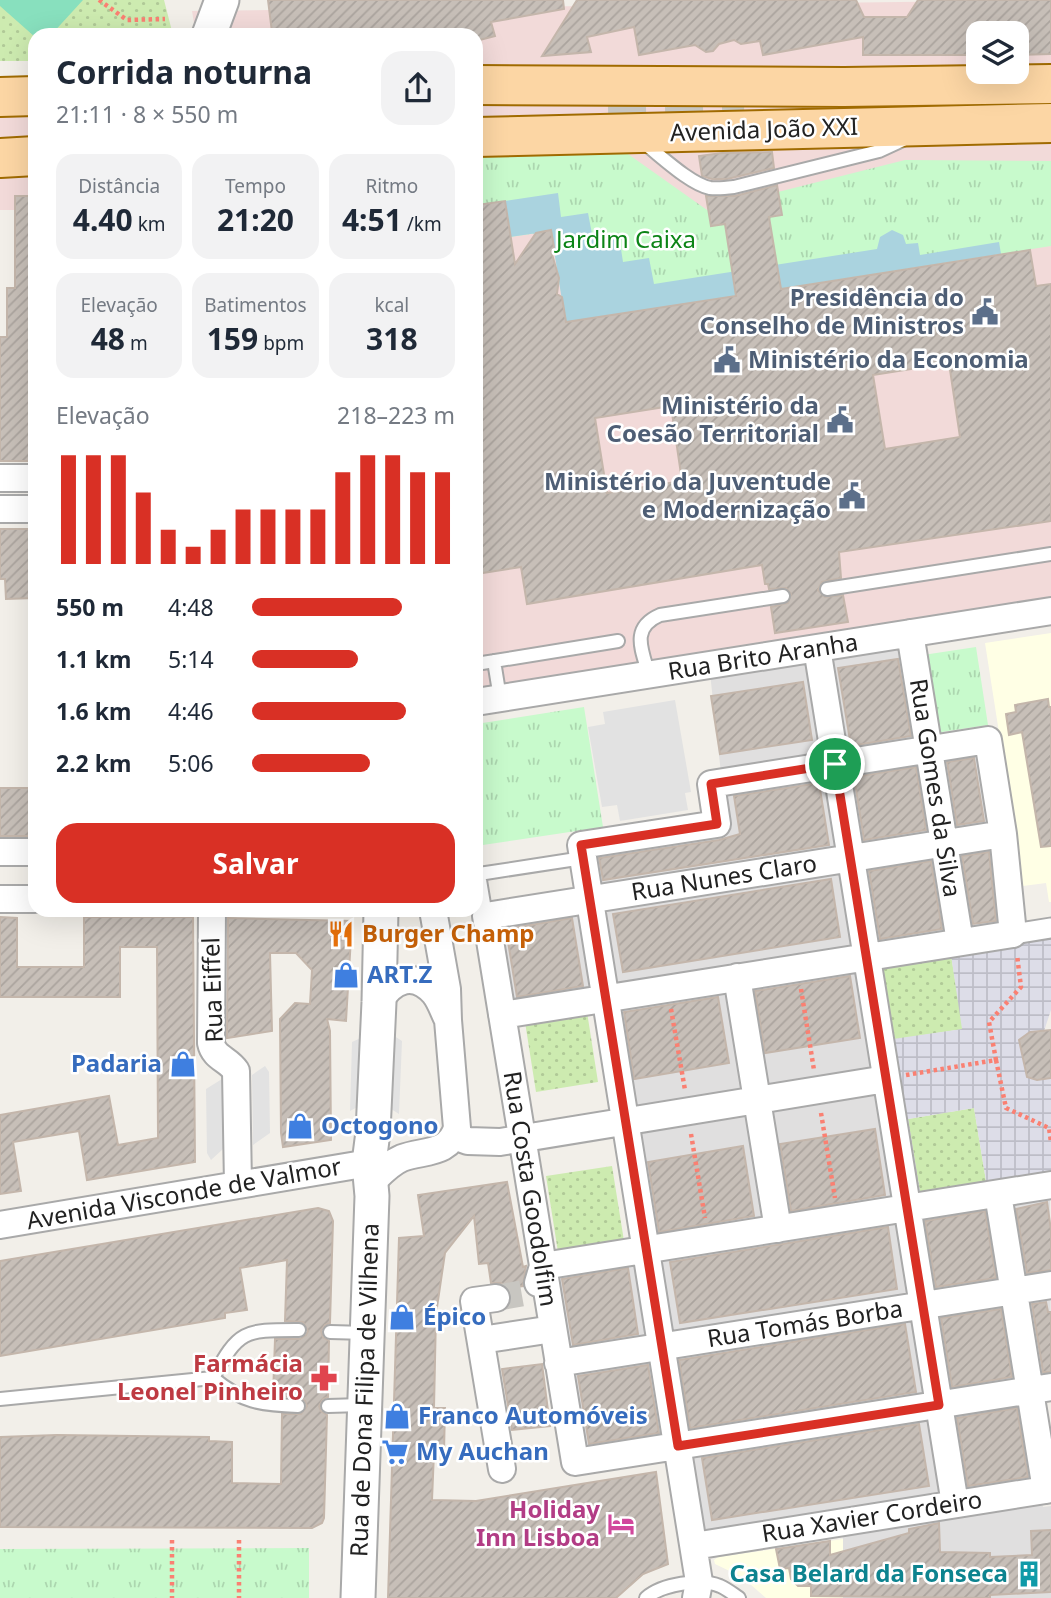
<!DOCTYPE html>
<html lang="pt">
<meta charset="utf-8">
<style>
body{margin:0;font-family:"Noto Sans",sans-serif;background:#f2f2f3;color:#1f2937;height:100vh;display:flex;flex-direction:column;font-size:26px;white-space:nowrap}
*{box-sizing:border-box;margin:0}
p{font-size:23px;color:#747a83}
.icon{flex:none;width:38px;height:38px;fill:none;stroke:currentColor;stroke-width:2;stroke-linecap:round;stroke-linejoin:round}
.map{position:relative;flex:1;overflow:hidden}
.details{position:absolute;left:28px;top:28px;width:455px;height:889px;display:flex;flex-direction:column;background:#fff;border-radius:21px;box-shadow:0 7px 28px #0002}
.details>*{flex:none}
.controls{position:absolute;left:966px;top:21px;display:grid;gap:14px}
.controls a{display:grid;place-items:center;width:63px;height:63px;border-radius:14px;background:#fff;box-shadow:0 7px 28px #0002;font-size:35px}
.pin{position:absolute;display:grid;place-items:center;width:60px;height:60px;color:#fff;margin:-30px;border:4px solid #fff;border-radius:50%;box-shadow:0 2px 7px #0007}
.round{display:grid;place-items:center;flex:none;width:74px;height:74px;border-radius:21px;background:#f2f2f3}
.summary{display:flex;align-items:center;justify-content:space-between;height:119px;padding:0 28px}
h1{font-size:32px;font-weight:700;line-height:52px}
.figures{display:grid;grid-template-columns:repeat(3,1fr);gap:10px;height:119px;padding:7px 28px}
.figures div{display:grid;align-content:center;border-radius:18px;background:#f2f2f3;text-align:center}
.figures b{font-size:30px;font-weight:700}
.figures small{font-size:19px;font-weight:400}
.figures p{font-size:19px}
.chart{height:196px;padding:14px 28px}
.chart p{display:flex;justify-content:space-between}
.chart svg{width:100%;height:126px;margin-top:7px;stroke:#d93025;stroke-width:6}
.action{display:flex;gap:14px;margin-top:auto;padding:14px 28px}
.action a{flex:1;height:80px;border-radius:21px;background:#d93025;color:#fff;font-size:28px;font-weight:700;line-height:80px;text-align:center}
ul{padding:0 28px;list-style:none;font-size:23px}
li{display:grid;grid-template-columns:112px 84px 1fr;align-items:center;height:52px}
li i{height:18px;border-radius:9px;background:#d93025}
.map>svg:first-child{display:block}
.residential{fill:#e0dfdf}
.commercial{fill:#f2dad9;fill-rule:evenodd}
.education{fill:#ffffe5}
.park{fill:url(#park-tufts)}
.garden{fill:url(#garden-dots)}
.pitch{fill:#88e0be}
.parking{fill:#e2e2e2}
.plaza{fill:url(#plaza-grid);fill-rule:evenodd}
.water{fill:#aad3df}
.building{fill:url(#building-hatch);stroke:#c4b6ab;stroke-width:2;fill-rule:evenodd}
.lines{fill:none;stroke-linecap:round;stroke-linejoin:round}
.minor-tunnel{stroke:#c8c6c1;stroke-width:26;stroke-dasharray:26 13;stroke-linecap:butt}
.primary-tunnel{stroke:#c8c6c1;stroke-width:38;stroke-dasharray:38 19;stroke-linecap:butt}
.service-casing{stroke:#a9a9a9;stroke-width:16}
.pedestrian-casing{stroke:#a9a9a9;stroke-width:23}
.minor-casing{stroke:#a9a9a9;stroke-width:30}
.tertiary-casing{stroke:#a9a9a9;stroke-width:37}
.primary-casing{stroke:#a06b00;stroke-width:42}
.path{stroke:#fa8072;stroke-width:4.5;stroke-dasharray:3.5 3.5;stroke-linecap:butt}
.service{stroke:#fff;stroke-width:12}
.pedestrian{stroke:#fff;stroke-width:19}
.minor{stroke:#fff;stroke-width:26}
.tertiary{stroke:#fff;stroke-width:33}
.primary{stroke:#fcd6a4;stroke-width:38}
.route-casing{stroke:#fff;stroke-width:14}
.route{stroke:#d93025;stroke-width:9}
.labels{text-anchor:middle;stroke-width:5;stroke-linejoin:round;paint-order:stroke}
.street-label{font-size:24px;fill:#222;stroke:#fff}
.park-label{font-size:24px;fill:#0c8416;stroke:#fff}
.service-label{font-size:24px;font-weight:bold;fill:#4e5e75;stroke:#fff;text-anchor:end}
.food-label{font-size:24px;font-weight:bold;fill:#c56008;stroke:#fff;text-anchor:start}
.shop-label{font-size:24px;font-weight:bold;fill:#366cbe;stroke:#fff;text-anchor:start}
.health-label{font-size:24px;font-weight:bold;fill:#be3a42;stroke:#fff;text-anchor:end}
.hotel-label{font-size:24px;font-weight:bold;fill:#b23c85;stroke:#fff;text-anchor:end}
.culture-label{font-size:24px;font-weight:bold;fill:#0d838f;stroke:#fff;text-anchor:end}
</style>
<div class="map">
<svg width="1051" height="1598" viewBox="0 0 1051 1598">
<defs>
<pattern id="park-tufts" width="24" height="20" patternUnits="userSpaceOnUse" patternTransform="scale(1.75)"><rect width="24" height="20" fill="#c8facc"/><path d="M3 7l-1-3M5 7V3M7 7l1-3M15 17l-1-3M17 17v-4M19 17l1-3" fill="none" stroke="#acd6af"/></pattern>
<pattern id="garden-dots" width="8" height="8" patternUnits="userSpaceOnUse" patternTransform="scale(1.75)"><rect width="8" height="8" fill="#cdebb0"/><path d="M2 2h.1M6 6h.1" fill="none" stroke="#b0c997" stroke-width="1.8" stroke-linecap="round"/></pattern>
<pattern id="plaza-grid" width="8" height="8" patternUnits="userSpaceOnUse" patternTransform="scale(1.75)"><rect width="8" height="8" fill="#dddde8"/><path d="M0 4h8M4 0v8" fill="none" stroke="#bdbdc7"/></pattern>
<pattern id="building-hatch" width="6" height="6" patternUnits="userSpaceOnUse" patternTransform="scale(1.75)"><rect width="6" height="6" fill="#c7bfb8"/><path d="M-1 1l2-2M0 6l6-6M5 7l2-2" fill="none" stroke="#aba49e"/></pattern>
</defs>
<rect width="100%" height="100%" fill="#f2efe9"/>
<path class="residential" d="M905,642L922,758L982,747L1007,929L858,952L898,1217L1050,1192L1051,1379L1020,1385L1043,1507L1051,1506V1598H843V1539L839,1510L703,1530L682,1436L583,1452L553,1272L656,1258L614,984L507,1001L497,922L598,909L591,853L727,828L710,673Z"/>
<path class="commercial" d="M1051,0V619L476,711V35H196L192,11ZM978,33H1017V72H978Z
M0,85H35V210H0Z"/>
<path class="education" d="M1051,633V902H1049L1046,883L1023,886L985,643Z
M843,1539V1598H766L742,1577L715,1564L714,1560L718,1557Z"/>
<path class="park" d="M476,154H628L707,210L905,160L1051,161V246L566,322L551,231L510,237L504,201L476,205Z
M976,647L988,725L935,733L923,655Z
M584,707L603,827L476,846V724Z
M309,1548V1598H0V1549Z"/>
<path class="garden" d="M0,0H164L173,35H35V61H0Z
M951,955L963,1029L893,1040L881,966Z
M587,1012L598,1082L536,1092L525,1022Z
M974,1108L986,1181L920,1192L908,1119Z
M612,1166L624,1241L558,1252L546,1176Z"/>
<path class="pitch" d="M0,0H83L51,35H35V37L0,6Z"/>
<path class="parking" d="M675,700L691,792L685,793L688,810L620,821L617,805L602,807L588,727L605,724L603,712Z
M388,1032L402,1041L399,1114L385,1105Z
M365,1036L363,1104L350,1111L352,1042Z
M265,1066L269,1072L270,1133L253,1145L252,1075Z
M222,1079L223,1149L211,1160L207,1153L206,1089Z"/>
<path class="plaza" d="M1051,928V1010L1044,1031L1020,1040L1027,1077L1037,1080L1051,1079V1176L913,1207L871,960L881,966L893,1039L962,1029L951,955L1016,946ZM974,1108L986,1181L920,1192L908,1119Z"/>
<path class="water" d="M558,193L561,217L588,213L593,239L619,236L623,262L649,258L654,284L877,249L880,237L892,230L903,235L906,244L918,243L920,255L999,242L1001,254L524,329L564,313L551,231L510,237L505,201Z"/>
<path class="building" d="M268,0H563L564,9L491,22L495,36L476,41V35H280V33L272,32Z
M577,0H856L864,17H907L918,0H1051V54L1017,55V33H978V55H863V37L763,55L760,41L741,44L734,40L719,44L713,51L706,52L695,45L639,55L634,27L587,37L591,52L542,56Z
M772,152L774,168L727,179H712L702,176L699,156L722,153Z
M777,185L782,215L769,217L781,289L1030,250L1036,286L1051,284V521L839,552L841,578L822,582L818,590L825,597L843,595L848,622L775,633L771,607L788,603L791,594L786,588L769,589L768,584H765L762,565L527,604L521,567L476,574V205L505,201L515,264L536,233L551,230L554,247L551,251L559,278L557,294L562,297L566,322L736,296L725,224L711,226L706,196H735ZM949,363L960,437L885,449L873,375ZM671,406L682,481L607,493L595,418Z
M15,196H35V461H0V337H7V288H15Z
M0,529H35V598L6,599L5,579H0Z
M898,659L911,736L851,746L838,668Z
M803,682L812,740L720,754L711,696Z
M1048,699L1049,707H1051V846L1041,847L1022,732L1009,735L1006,714L1016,712L1015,705Z
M974,758L984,821L957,825L947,762Z
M916,767L926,830L864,840L854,777Z
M819,783L829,845L603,880L599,858L719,840L740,834L734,796Z
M0,788H35V836H0Z
M989,852L996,921L973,924L962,856Z
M931,861L942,929L880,939L869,871Z
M831,879L840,937L623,972L613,914Z
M0,917L17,918V967H84V917H193L195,1162L87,1180L79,1131L13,1142L21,1191L0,1194V1115L109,1096L118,1145L158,1138L157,947H120V997H0Z
M228,918L352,921L346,1021L327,1019L330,1031L331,1140L283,1147L281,1133L280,1019L295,1003L310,1004L312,970L296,953H270L272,1031L227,1038Z
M572,918L583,986L517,997L506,929Z
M850,976L860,1038L765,1053L755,991Z
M718,997L729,1063L634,1079L624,1012Z
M1051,1030V1078L1037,1080L1027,1077L1019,1040L1030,1032Z
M875,1129L885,1195L791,1211L780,1144Z
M743,1146L754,1216L659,1232L648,1162Z
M507,1182L523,1267L526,1266L523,1286L508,1288L501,1283H491L488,1263L479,1264L474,1216L445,1253L436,1314L434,1408H445L444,1452H434L432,1500L476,1501L656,1472L668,1564L643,1574L616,1598H388L399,1238L424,1236L418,1195Z
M1047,1202L1051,1230V1270L1027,1273L1016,1209Z
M318,1208L329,1211L333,1221L330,1323L325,1325L321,1331L323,1337L329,1341L328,1397L323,1399L319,1406L321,1411L327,1415L324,1518L322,1523L312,1528L0,1527V1437L57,1435L209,1437V1441L232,1442V1483L281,1484L282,1414H301L307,1406L305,1401L299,1397L273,1396L275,1339H300L306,1335L308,1331L303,1322L285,1321L287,1260L240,1268L247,1310L225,1313V1318L0,1356V1261Z
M985,1211L996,1278L936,1287L925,1221Z
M888,1227L897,1289L680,1323L670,1262Z
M628,1268L638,1334L573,1345L562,1279Z
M1046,1302L1048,1312H1051V1372H1043L1032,1304Z
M1001,1309L1012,1377L952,1387L941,1318Z
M905,1324L916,1392L690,1428L679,1360Z
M542,1364L550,1426L512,1430L502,1369Z
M648,1365L659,1433L589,1444L578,1376Z
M1017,1408L1028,1477L968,1486L957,1418Z
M919,1424L929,1486L712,1520L702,1458Z
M939,1523L940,1552L990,1553V1557L1032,1555L1031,1531L1051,1530V1592L990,1595V1598L811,1596V1586H798L791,1579L789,1568L780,1569L776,1549L830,1541V1555L909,1533V1529Z"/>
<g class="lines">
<path class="minor-tunnel" d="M496,1298L535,1291"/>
<path class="primary-tunnel" d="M608,107L744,104"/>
<g class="service-casing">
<path id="service" d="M644,143C661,156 690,184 710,188C718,189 726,188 734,187L879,151L905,139
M827,589L1051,554
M494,661L500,698
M476,664L618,641
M649,675C642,650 630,628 660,615L783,596
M486,916L479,874L583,858
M330,1332L367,1333
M213,1378C242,1402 260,1405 298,1406
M0,1399L213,1378C239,1329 245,1330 299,1330
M328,1406L362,1405
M646,1598C662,1584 700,1578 720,1586C727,1589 733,1594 739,1598"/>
</g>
<g class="pedestrian-casing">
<path id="pedestrian" d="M1013,934L1051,928"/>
</g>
<g class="minor-casing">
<path id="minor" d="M0,478H35
M0,509H35
M910,633L960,942
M817,648L955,1504
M476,702L1051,611
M1003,834L486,916L575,1462L1051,1387
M0,852H35
M0,899H35
M212,910L211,1043C214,1058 228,1059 236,1071L238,1185
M737,977L778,1229
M379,1002C393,979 414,971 434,993C440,1000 443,1010 447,1018
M502,1015C673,988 843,961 1013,934L1003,834L988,740L711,784L717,824L581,845L699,1582L696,1598
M454,1136L468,1141L500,1142L886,1079
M372,1182C381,1173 390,1163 402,1158C424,1150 449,1155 457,1128L448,1020L447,989L433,910
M998,1194L1046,1490
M0,1225L369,1163
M538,1283L543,1266L1051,1185
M496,1298L474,1301L502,1469
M481,1340L553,1329
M558,1363L1051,1285
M694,1546L1051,1489"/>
</g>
<g class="tertiary-casing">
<path id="tertiary" d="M209,35L222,0
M358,1598L372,1196L369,1163L373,1132L379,1002L381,910"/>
</g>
<g class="primary-casing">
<path id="primary" d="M476,85L844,87L1051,84
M0,97L35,96
M476,137L1051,123
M0,158L35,156"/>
</g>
<path class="path" d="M99,0L127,20L165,19
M801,989L814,1070
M671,1009L685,1090
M996,1060L1006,1108L1049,1128L1051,1142
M906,1075L996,1060L989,1022L1021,987L1017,955
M821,1113L835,1198
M691,1134L705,1218
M172,1540V1598
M239,1540V1598"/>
<use href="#service" class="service"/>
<use href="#pedestrian" class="pedestrian"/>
<use href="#minor" class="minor"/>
<use href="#tertiary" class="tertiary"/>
<use href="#primary" class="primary"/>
</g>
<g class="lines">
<g class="route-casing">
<path id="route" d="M835,764L939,1405L678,1446L581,845L717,824L711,784Z"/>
</g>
<use href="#route" class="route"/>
</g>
<defs>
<g id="civic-bare" transform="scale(2.1)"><path d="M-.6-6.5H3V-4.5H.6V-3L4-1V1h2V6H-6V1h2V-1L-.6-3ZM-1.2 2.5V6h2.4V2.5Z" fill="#5c6f8a" stroke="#fff" stroke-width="2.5" paint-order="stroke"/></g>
<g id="restaurant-bare" transform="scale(2.1)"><path d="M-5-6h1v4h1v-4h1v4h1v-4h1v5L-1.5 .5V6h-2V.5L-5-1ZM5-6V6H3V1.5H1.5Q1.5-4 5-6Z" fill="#e8710a" stroke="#fff" stroke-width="2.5" paint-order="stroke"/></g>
<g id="shop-bare" transform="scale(2.1)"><path d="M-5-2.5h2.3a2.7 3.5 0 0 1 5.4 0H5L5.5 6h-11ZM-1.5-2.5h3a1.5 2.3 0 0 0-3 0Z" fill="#3f7fe0" stroke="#fff" stroke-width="2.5" paint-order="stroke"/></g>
<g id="pharmacy-bare" transform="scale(2.1)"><path d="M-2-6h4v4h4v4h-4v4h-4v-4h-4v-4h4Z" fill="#e0444e" stroke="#fff" stroke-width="2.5" paint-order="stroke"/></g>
<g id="supermarket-bare" transform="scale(2.1)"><path d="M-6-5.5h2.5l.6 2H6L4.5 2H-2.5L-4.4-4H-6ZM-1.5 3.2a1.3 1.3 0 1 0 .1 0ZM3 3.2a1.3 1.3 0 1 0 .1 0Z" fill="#3f7fe0" stroke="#fff" stroke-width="2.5" paint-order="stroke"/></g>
<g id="hotel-bare" transform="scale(2.1)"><path d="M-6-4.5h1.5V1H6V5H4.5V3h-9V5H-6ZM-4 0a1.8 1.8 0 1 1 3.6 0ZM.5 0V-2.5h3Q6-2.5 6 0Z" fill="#d1479c" stroke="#fff" stroke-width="2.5" paint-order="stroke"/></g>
<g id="building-bare" transform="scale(2.1)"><path d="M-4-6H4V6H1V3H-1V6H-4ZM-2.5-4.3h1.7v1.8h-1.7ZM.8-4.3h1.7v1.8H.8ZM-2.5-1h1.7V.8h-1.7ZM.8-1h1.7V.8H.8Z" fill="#0f9aa8" stroke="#fff" stroke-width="2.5" paint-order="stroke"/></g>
</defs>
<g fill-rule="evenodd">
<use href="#civic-bare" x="985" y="312"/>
<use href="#civic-bare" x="727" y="360"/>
<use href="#civic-bare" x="840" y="420"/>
<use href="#civic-bare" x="852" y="496"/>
<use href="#restaurant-bare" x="341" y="934"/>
<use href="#shop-bare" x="346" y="975"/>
<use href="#shop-bare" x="183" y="1064"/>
<use href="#shop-bare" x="300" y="1126"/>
<use href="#shop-bare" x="402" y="1317"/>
<use href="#pharmacy-bare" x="324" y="1378"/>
<use href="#shop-bare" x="397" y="1416"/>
<use href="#supermarket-bare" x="395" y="1452"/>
<use href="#hotel-bare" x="621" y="1524"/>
<use href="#building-bare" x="1029" y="1574"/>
</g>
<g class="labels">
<g class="street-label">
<text transform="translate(764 130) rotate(-2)" y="8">Avenida João XXI</text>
<text transform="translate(763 657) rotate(-9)" y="8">Rua Brito Aranha</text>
<text transform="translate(935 788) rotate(81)" y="8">Rua Gomes da Silva</text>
<text transform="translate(724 878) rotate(-9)" y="8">Rua Nunes Claro</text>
<text transform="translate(213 990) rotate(-92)" y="8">Rua Eiffel</text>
<text transform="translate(530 1189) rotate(81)" y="8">Rua Costa Goodolfim</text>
<text transform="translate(184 1194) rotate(-10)" y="8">Avenida Visconde de Valmor</text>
<text transform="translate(805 1324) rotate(-9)" y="8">Rua Tomás Borba</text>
<text transform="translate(365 1390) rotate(-88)" y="8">Rua de Dona Filipa de Vilhena</text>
<text transform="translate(872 1517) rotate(-9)" y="8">Rua Xavier Cordeiro</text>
</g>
<g class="park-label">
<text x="626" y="248">Jardim Caixa</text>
</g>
<g class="service-label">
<text x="964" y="306">Presidência do<tspan x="964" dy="28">Conselho de Ministros</tspan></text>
<text x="748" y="368" text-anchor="start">Ministério da Economia</text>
<text x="819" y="414">Ministério da<tspan x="819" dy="28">Coesão Territorial</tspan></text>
<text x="831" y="490">Ministério da Juventude<tspan x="831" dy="28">e Modernização</tspan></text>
</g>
<g class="food-label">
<text x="362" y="942">Burger Champ</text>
</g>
<g class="shop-label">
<text x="367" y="983">ART.Z</text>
<text x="162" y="1072" text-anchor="end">Padaria</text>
<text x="321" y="1134">Octogono</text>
<text x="423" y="1325">Épico</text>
<text x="418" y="1424">Franco Automóveis</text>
<text x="416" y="1460">My Auchan</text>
</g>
<g class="health-label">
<text x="303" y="1372">Farmácia<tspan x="303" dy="28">Leonel Pinheiro</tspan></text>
</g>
<g class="hotel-label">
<text x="600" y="1518">Holiday<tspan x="600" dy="28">Inn Lisboa</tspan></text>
</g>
<g class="culture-label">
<text x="1008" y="1582">Casa Belard da Fonseca</text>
</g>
</g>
</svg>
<div class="controls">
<a><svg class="icon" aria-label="layers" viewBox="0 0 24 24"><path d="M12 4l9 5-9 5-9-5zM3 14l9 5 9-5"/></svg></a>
</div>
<div class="pin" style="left:835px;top:764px;background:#1e9e55"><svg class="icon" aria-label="arrive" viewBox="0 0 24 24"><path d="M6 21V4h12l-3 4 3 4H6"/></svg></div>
<section class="details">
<div class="summary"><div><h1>Corrida noturna</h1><p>21:11 · 8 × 550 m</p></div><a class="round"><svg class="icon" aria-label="share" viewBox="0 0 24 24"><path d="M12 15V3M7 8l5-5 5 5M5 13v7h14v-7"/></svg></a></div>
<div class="figures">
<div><p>Distância</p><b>4.40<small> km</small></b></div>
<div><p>Tempo</p><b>21:20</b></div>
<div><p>Ritmo</p><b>4:51<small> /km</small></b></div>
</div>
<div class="figures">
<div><p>Elevação</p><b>48<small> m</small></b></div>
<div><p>Batimentos</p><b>159<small> bpm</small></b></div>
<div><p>kcal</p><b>318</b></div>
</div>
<div class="chart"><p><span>Elevação</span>218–223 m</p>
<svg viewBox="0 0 160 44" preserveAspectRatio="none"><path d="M5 44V6M15 44V6M25 44V6M35 44V19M45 44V32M55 44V38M65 44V32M75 44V25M85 44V25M95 44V25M105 44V25M115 44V12M125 44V6M135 44V6M145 44V12M155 44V12"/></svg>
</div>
<ul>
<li><b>550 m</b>4:48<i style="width:74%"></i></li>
<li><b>1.1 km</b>5:14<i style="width:52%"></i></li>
<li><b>1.6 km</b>4:46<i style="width:76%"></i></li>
<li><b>2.2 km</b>5:06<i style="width:58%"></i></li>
</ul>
<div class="action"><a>Salvar</a></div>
</section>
</div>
